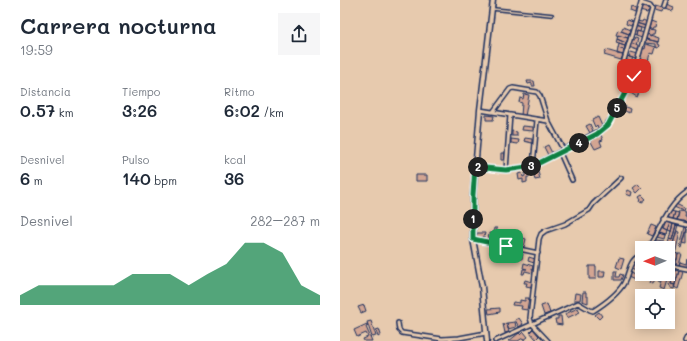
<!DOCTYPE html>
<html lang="es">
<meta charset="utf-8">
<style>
body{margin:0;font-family:Mali,sans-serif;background:#f6f6f7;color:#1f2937;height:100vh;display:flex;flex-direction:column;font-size:15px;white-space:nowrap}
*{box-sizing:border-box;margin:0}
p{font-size:13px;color:#747a83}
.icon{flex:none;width:22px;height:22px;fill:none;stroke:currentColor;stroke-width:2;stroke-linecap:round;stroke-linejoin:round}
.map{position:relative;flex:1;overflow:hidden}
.sheet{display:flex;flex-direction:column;background:#fff;width:340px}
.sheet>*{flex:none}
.needle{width:26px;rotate:269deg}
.tools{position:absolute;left:295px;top:241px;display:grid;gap:8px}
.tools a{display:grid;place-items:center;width:40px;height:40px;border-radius:0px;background:#fff;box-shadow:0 2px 10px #0003;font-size:20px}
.pin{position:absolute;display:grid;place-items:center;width:34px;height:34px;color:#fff;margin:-17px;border-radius:8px;box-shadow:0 2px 6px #0006}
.km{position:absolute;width:20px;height:20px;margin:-10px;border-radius:50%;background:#222;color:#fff;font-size:11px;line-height:20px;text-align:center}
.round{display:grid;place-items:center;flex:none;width:42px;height:42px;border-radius:0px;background:#f6f6f7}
.headline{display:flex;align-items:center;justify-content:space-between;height:68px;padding:0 20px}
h1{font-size:22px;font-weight:600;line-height:30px}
.stats{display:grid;grid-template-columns:repeat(3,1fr);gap:6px;height:68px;padding:4px 20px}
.stats div{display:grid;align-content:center}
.stats b{font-size:17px;font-weight:600}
.stats small{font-size:11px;font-weight:400}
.stats p{font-size:11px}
.chart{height:112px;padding:8px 20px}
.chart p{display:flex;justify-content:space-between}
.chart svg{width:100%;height:72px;margin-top:4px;fill:#0b8043;opacity:.7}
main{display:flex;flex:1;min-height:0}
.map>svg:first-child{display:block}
.building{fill:#d3a592;stroke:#1b2f5e}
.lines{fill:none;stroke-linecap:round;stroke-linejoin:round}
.service-casing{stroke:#1b2f5e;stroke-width:4.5}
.minor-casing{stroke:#1b2f5e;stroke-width:6}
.secondary-casing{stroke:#1b2f5e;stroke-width:7}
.service{stroke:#e7caae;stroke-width:1.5}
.minor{stroke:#e7caae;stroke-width:3}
.secondary{stroke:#e7caae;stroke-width:4}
.route-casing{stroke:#fff;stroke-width:8}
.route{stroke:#0b8043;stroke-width:5}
</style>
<main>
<section class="sheet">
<div class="headline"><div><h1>Carrera nocturna</h1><p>19:59</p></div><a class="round"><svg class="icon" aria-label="share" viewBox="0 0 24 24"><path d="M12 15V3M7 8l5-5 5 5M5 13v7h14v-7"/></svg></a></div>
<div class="stats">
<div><p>Distancia</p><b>0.57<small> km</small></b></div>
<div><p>Tiempo</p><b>3:26</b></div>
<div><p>Ritmo</p><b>6:02<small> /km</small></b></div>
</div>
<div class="stats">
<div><p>Desnivel</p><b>6<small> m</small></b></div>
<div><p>Pulso</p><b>140<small> bpm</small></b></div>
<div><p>kcal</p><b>36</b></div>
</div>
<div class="chart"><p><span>Desnivel</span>282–287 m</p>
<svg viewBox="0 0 160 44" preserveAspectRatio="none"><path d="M0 44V38L10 32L20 32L30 32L40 32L50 32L60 25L70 25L80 25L90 32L100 25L110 19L120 6L130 6L140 12L150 32L160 38V44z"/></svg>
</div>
</section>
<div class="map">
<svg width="347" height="341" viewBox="0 0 347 341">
<rect width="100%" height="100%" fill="#e7caae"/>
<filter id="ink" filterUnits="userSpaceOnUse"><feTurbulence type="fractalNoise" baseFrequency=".025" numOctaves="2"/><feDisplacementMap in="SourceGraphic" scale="8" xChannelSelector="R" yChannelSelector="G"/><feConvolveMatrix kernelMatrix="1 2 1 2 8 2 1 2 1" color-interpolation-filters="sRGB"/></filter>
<g filter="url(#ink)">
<path class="building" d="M326,4L334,7L333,11L325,8Z
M315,6L322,8L321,12L314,10Z
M291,7L296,9L295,13L290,11Z
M301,7L311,9L310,11H308L307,13L300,11Z
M287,20L293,22L291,26L286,24Z
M303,20L307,22L306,26L296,23L297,21L302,22Z
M311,21L316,23L315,27H313L312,29H309Z
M296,23L306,26L305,29L295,26Z
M295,26L301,28L300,32L297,31L296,36L293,35Z
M283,27L290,30L289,34L281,31Z
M309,29L315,30L314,34H312L311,36L307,34Z
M278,30L289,34L288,38L276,35Z
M297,31L304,33L302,38L296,36Z
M307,34L319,38L318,42L306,39Z
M278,35L288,38L286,43L277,39Z
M295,38L298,39L296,45L290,43L291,39L294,40Z
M277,39L286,43L285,46L276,43Z
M306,39L319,42L318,44L320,45L319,48L316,47V44L305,43Z
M290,43L298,45L297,50L289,47Z
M279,44L285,46L284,50L278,48Z
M306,44L316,47L314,54L310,53L307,66L304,65L305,63L300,62L303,48L305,49Z
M278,48L284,50L283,55L277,54Z
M266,50L283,55L281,60L264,55Z
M291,52L298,54L296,59L289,57Z
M287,56L293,58L291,62L286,60Z
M187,81H194L195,86H192V83L188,84Z
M291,88L299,93L297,97L289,92Z
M184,94L189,95L185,116H181L182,103L179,102L180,98L183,99Z
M282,105L290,109L289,113L280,108Z
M146,115L154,116L153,120H146Z
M258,117L262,126L258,128L257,125L255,127L252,120Z
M250,124L253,131L250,133L246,126Z
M183,126L193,127V131L182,130Z
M172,131L177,132V136H172Z
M261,135L263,140L260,141L262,146L255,149L250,140Z
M185,138L192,139V143L184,141Z
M171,139L179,140L178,144L171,143Z
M208,145L212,153L208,155L204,147Z
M161,153H165V160H161Z
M197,168L200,179L195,180L192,170Z
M189,172L190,177H187V182L183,183V179L179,180L178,174L182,173L183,177L185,176V173Z
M76,175H87V181H76Z
M298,184L302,188L297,193L293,188Z
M288,190L292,192L291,196L286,194Z
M302,195L306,199L301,203L300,201L301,200L299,197Z
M336,204L344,208L343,211L334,207Z
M330,211L335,212L333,219L328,218Z
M339,211L346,212L345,216H347V222L337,220Z
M335,212L339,213L337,220L333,219Z
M326,222L330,223L327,231L323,229Z
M330,223L333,224L331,232L327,231Z
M333,224L336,225L332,240L329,239Z
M311,225L316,227L312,236L307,234Z
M336,225H338L332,247L328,245L329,239L332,240Z
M345,227L347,229L342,248L340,247Z
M154,228H157L156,240L148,239L149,233L153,234Z
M321,228L327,231L326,235L319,233Z
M347,229V244L343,243Z
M337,231L340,232L336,250L330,249L331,246L332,247Z
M137,233H145L144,237H143V239L136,238Z
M319,233L325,235L324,239L317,237Z
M178,236L186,239L184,247L176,245Z
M316,240L324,241L322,247L315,244Z
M313,244L320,246V248H311Z
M151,246L169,250L168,256L162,254L161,259L153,257L154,254L150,253Z
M329,248L332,249L328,263V251Z
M332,249L336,250L333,262L329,261Z
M175,252L183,254L182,259L174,258Z
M335,253L338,254L337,260L333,259Z
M338,254H342L339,265L336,264Z
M189,257L195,259L194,263L188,261Z
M279,258L284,259L281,269L276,267Z
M298,258L299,259L296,271L291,269L294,261Z
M299,259L302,260V268L296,266Z
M347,259V267L339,265L340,262L346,264Z
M184,263L193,266L192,270H194L193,273L185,271L184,274H182L183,269H187L183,268Z
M249,266H256V279H249Z
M332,269L335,270L331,284L335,285L334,289L330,288V286L328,285Z
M335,270L339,271L335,285L331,284Z
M259,271H265L264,277H259Z
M274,271H277L276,277H279L280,274L283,275L281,280H274Z
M339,271L343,272L338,289L334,287Z
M290,273L299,277L297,281L288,277Z
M320,274H326L325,279L327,280L324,290L319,288L321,281H318Z
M313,275L316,276L313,284L310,283Z
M185,280L192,282L191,287L186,286L187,283H184Z
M243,292H246V296H248V303L242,301Z
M235,293L241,294L240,300H234Z
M185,298H189L187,310L181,309L182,306L172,305L173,302L180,303V300L185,301Z
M207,304L210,313L204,315L201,306Z
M24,305L26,311L21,313L18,307Z
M160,308V312L149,314L148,309Z
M238,308L240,312L227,318L225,314Z
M259,312L262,316L259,319L255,315Z
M218,316H221L222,325L216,324L215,319H218Z
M179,318L183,324L179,327L175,320Z
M31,321L36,336L32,337L27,322Z
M175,322L176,327L168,329L167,323Z
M167,323L169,332L165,333L163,324Z
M27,324L28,326L26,327L32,341H24L23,339L28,337L26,333L17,337L14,330Z
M39,329L41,335L38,337L36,330Z
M193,329L199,336L196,339L190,332Z
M184,332L188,337L184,340L183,338L178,341H169L179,333L181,335Z"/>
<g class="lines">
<g class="service-casing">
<path id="service" d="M153,9L212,15"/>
</g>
<g class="minor-casing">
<path id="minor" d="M324,6L326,0
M284,60L302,0
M140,110L208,121L224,151
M153,112L170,89L173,88L197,92L200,96L208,121
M220,153L232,180
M193,166L197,120
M135,167L166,170L193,166L263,129L274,115L293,76L312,9L310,6L301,3
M166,170L170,115
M323,219L347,225
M133,239L198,253
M308,248C321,228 327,206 347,192
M328,265L347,269
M58,323L59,330L62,333L102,339L119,338L146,333
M155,341L238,303L250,310L253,311C264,304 278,294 284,283C291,270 287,262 302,254
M208,341L192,324L190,318L199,239L201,234L205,231L225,224L249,210L253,204L281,178
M345,341L347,337"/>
</g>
<g class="secondary-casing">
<path id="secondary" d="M147,341L142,287L133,239V195L140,110L153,0"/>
</g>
<use href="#service" class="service"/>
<use href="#minor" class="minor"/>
<use href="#secondary" class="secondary"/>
</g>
</g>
<g class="lines" filter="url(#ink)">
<g class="route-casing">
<path id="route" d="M166,246L133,239V195L135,167L166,170L193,166L257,134L268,125L294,76"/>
</g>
<use href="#route" class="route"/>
</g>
</svg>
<div class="tools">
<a><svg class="needle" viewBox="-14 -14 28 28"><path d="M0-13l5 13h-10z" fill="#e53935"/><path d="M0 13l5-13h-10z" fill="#747a83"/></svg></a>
<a><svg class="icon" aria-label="locate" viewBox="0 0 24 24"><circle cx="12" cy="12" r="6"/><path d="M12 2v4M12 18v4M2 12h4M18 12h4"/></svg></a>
</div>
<div class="pin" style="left:166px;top:246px;background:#1e9e55"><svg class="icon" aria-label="arrive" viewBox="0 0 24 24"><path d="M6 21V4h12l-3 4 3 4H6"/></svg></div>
<div class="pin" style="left:294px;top:76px;background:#d93025"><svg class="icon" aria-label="check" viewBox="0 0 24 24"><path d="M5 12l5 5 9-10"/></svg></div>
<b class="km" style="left:133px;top:219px">1</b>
<b class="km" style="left:138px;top:167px">2</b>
<b class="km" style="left:191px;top:166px">3</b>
<b class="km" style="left:239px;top:143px">4</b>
<b class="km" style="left:277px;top:108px">5</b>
</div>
</main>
